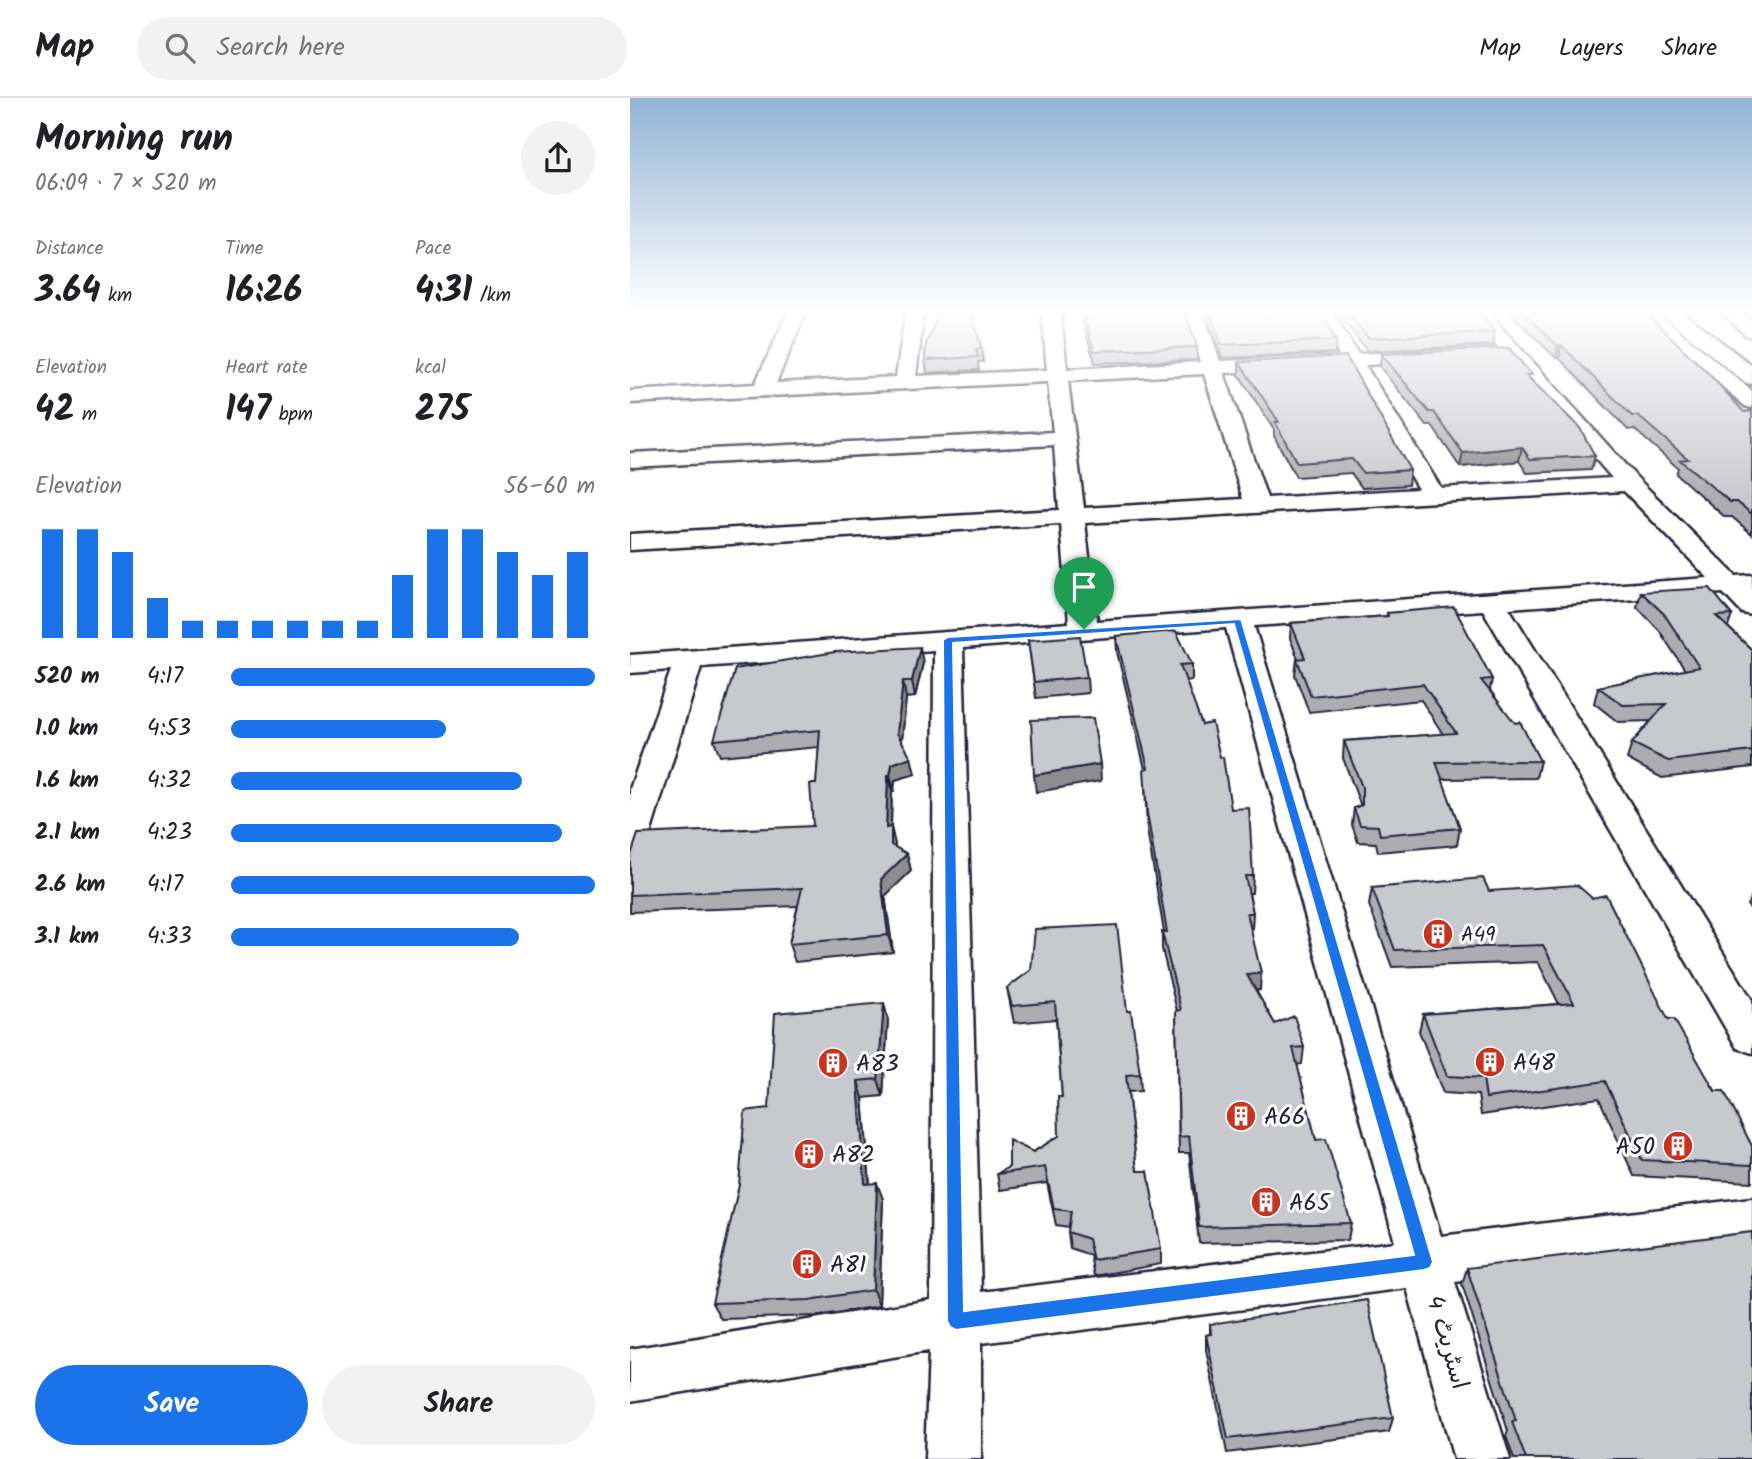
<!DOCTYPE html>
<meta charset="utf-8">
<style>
body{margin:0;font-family:Kalam,"Playpen Sans Arabic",sans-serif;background:#f2f2f2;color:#202124;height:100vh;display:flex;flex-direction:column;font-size:26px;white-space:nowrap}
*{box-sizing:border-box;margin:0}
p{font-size:23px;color:#757577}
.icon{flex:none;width:38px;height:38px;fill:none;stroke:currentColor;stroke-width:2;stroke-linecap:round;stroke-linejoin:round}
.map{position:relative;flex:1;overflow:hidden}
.drawer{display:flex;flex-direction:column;background:#fff;width:630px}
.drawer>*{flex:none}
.pin{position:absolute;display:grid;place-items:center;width:60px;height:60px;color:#fff;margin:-72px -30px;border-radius:50% 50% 50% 0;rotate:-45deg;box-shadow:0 0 7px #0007}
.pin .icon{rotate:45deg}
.round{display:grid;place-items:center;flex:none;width:74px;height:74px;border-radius:37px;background:#f2f2f2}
.summary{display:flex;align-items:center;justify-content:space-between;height:119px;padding:0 35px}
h1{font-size:38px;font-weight:600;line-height:52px}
.metrics{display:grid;grid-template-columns:repeat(3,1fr);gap:10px;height:119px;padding:7px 35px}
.metrics div{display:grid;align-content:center}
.metrics b{font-size:35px;font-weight:600}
.metrics small{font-size:19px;font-weight:400}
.metrics p{font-size:19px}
.chart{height:196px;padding:14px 35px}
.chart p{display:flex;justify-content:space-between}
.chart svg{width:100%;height:126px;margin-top:7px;stroke:#1a73e8;stroke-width:6}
.button{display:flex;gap:14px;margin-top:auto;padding:14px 35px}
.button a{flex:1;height:80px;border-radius:42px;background:#1a73e8;color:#fff;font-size:28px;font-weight:600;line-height:80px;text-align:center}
.button a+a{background:#f2f2f2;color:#202124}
ul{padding:0 35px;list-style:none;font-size:23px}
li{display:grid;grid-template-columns:112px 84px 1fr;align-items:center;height:52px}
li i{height:18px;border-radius:9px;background:#1a73e8}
header{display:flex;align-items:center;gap:42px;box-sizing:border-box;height:98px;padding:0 35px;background:#fff;border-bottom:2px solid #e0e0e0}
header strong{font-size:33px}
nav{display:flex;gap:38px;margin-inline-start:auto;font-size:24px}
.search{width:490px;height:63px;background:#f2f2f2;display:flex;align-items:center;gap:18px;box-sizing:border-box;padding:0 24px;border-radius:38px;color:#757577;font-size:26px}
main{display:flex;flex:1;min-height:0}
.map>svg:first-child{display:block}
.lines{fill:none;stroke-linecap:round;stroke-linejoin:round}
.minor-casing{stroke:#22223b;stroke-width:5}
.trunk-casing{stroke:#22223b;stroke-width:6}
.minor{fill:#fff;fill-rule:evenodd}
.trunk{fill:#fff;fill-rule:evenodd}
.wall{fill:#acacb2;stroke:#22223b;stroke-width:2}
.shaded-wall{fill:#8c8c91;stroke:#22223b;stroke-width:2}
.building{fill:#c8c8cf;stroke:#22223b;stroke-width:2}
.route{fill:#1a73e8;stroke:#fff;stroke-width:2;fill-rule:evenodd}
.labels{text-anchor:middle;stroke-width:6;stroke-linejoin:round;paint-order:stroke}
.poi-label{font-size:21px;fill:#22223b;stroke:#fff;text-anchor:start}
.near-poi-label{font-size:24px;fill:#22223b;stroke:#fff;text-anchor:start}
.near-street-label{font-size:24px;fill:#22223b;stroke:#fff}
</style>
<header>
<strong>Map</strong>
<div class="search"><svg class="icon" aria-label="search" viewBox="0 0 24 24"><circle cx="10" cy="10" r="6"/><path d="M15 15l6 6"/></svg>Search here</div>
<nav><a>Map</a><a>Layers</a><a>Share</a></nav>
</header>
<main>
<section class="drawer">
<div class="summary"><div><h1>Morning run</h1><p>06:09 · 7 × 520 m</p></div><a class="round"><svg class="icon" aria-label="share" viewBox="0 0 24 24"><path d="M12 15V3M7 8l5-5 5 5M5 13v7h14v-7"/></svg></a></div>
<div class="metrics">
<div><p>Distance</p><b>3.64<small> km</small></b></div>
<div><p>Time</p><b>16:26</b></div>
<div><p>Pace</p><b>4:31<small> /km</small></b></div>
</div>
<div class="metrics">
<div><p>Elevation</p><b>42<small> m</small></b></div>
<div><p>Heart rate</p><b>147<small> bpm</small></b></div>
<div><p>kcal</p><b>275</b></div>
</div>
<div class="chart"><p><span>Elevation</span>56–60 m</p>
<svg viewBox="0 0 160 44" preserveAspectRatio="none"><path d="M5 44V6M15 44V6M25 44V14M35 44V30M45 44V38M55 44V38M65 44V38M75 44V38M85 44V38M95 44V38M105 44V22M115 44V6M125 44V6M135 44V14M145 44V22M155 44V14"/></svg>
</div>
<ul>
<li><b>520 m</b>4:17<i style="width:100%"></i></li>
<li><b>1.0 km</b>4:53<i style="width:59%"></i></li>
<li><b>1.6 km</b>4:32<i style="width:80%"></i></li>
<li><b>2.1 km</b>4:23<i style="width:91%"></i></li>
<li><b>2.6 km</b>4:17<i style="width:100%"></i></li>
<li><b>3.1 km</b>4:33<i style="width:79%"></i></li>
</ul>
<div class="button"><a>Save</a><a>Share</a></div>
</section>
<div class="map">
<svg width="1122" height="1361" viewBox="0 0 1122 1361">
<rect width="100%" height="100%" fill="#fff"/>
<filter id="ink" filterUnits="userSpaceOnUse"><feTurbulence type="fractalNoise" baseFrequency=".0143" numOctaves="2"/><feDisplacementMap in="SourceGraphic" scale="14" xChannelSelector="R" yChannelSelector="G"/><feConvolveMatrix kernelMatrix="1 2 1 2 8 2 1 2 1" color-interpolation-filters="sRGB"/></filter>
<g filter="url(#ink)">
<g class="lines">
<g class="minor-casing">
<path id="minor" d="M159,212H177L146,285L266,279L276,212H294L286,278L417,272L412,212H430L437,271L570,264L554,212H572L590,263L709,257L683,212H701L728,256L868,249L837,212H856L1008,381L1106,478L1122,477V517L1112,515L1093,495L879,510L1122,902V955L1107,950L853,512L624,528L811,1138L1122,1100V1146L825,1184L880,1361H824L777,1190L351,1245V1361H295L299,1253L0,1303V1251L301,1202L304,552L71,569L18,743L12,752L0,755V691L41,572L0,575V557L439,525L431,426L0,452V436L429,412L424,347L0,369V355L423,334L418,284L0,305V293L125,286ZM878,260L982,380L811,390L735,267ZM716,268L788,391L637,400L594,275ZM574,276L613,401L454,410L438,283ZM994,393L1078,480L467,523L455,425ZM596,530L765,1144L351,1194L333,550Z
M1004,212H1024L1122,293V310L1115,308Z
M1090,212H1110L1122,223V239L1115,237Z"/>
</g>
<g class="trunk-casing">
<path id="trunk" d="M1027,212H1050L1122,268V286L1114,284Z"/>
</g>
<use href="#minor" class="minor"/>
<use href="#trunk" class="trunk"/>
</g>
<path class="wall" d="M449,212H555L567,249V262L465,265Z
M575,212H689L706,242L705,255L592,260Z
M705,212H847L865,234L863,247L737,253Z
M877,212H1013L1114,314L1122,313V436L1102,419H1095L1046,376L1048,370L1004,331L998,332L929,260H926Z
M296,246L352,251L353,264H348L349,272L297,275L295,262Z
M751,256L901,282L965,358L961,372L897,375L889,363L830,369L802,328H797L750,269Z
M609,264L780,372L778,387L732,390L721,375L666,379L644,338V332L609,277Z
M1011,494L1102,517L1098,529L1122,552V669L1032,680L997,661L1002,645L1021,623L988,624L964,605L968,589L1055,572L1029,532L1007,509Z
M757,515L862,581L860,592L910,663L906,680L812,681L830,730L827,747L748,754L746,745L728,744L722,727L724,710L730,708V706L713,660L714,643L813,636L791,602L679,614L665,577L667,561H668L660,540L661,525L757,518Z
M486,538L562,566V582L556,583L623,778L622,795H619L623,815L622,832H621L630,892L626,893L645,926L674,949L672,966L667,967L686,1042L721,1125L718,1142L569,1145L559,1055H549L546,913H547L532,851V834H534L517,732L515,687V671L487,554Z
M398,542L457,579L458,595L406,600Z
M293,565L285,599L276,600L272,643L285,676L265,682L264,693H262L261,730L265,749L277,756L281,773L255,798L263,854L165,864L159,846L168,808L0,814V760L183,728L189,649L90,658L84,642Z
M742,790L859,793L1038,921L1122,1048V1084L1004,1078L969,1000L851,1017L848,997L813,995L789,933L793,916L929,906L908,864L762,869L739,807Z
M1122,797V812L1117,807Z
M377,890L497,913L510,976L511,993L498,994L507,1073L531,1151V1166L464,1178L460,1157L440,1150L438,1134L439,1129L426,1127L417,1085L370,1092L367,1076L429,1038L432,999L426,921L384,925Z
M258,922L253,998L233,1000L240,1086L253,1101L249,1208L187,1218L91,1221L82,1205Z
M837,1170L1122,1361H884L876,1338L878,1333L832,1186Z
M580,1226L763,1320L759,1334L597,1355L576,1252V1237L580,1236Z"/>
<path class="shaded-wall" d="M931,247L929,260H926L928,248Z
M892,349L889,363L830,369L833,355Z
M290,549L293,565L285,599L282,583Z
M273,583L276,600L271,652L267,635Z
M281,659L285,676L265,682L264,693L260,677L262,666Z
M470,666L471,683L406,694L404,677Z
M258,677L262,693L260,747L256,730Z
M261,729L265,746V764L261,747Z
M277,756L281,773L255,798L263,854L258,837L251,781Z
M631,875L630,892L616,894L617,877Z
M254,905L258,922L253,998L248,981Z
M228,983L233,1000L241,1103L235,1086Z
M247,1085L253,1101L249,1208L243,1192Z"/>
<path class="building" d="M452,212H555L567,249L464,253Z
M579,212H689L706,242L592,247Z
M716,212H847L865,234L738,240Z
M891,212H1013L1080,277L1114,314L1122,313V416L1107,404H1100L1050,362L1058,361L1008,318H1002L931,247L928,248Z
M341,213L352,251H346L348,259L295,262L296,246L309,215Z
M879,250L902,277H896L950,330L965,358L900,361L892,349L833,355L804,314H799L751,256Z
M716,258L780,372L733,375L722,361L667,365L645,324H649L609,264Z
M1080,490L1102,517L1086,518L1122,552V653L1038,663L1002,645L1036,606L993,607L968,589L1069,569L1034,516L1011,494Z
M824,509L862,581L851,582L885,625L890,624L910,663L806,664L830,730L750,737L748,728L730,727L724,710L732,707V689L714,643L826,635L793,586L681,598L667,561L675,560L661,525L758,518L757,515Z
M546,533L562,566L550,567L572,627L582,625L590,659H593L601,711L619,710L623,778H615L623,815H617L631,875L617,877L645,926L664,918L674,949L663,950L686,1042L696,1041L721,1125L569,1129L559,1038L549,1039L546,913L551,912L532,834H537L517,715L514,671L518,670L486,538Z
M450,538L457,579L404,584L398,542Z
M290,549L282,583H273L267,635L281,659L262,666L260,677H258L256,730L261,729V747L277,756L251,781L258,837L159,846L172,790L0,797V760L8,736L183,728L180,686H186L190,632L84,642L105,571L205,554Z
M463,620L470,666L404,677L401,622Z
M853,780L859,793L947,787L962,800L976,797L1038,921H1044L1085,993H1094L1122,1048V1067L1012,1062L975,983L856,1000L853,980L817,978L793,916L944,905L913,847L765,852L742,790Z
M487,827L497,913H501L510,976L496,977L507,1073H518L531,1151L463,1162L458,1141L438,1134L441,1113L424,1111L415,1069L367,1076L379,1069V1042L403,1054L429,1038L428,999H432L425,904L382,908L377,890L401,872L405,831Z
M254,905L248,981L228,983L235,1086L247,1085L243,1192L179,1202L82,1205L109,1087L115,1013L139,1010L145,915Z
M1122,1134V1361H896L882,1324L886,1323L837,1170Z
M737,1202L763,1320L598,1341L576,1237L581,1236L580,1226Z"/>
</g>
<linearGradient id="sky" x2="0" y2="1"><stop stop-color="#93b4d6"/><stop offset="0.53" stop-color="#fff"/><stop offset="1" stop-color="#fff" stop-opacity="0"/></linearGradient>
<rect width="1122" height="403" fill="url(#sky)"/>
<path class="route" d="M611,521L803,1164L800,1170L794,1172L326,1232L320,1229L317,1223L313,542L318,539ZM604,526L784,1157L334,1213L323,545Z"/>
<defs>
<g id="building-disc" transform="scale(1.575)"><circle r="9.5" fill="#c8321e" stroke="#fff"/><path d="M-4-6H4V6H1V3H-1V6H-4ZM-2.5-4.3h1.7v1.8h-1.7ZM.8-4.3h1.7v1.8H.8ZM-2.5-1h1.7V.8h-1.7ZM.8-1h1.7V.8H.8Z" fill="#fff"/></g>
</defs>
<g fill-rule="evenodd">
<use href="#building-disc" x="808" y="836"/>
<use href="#building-disc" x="860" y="964"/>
<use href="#building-disc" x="203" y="965"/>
<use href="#building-disc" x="611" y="1018"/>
<use href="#building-disc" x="1048" y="1048"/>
<use href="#building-disc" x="179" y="1056"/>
<use href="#building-disc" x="636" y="1104"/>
<use href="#building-disc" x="177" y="1166"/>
</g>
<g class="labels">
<g class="poi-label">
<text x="831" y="843">A49</text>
</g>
<g class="near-poi-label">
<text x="883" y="972">A48</text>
<text x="226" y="973">A83</text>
<text x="634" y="1026">A66</text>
<text x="1025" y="1056" text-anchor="end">A50</text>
<text x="202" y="1064">A82</text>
<text x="659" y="1112">A65</text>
<text x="200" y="1174">A81</text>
</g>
<g class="near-street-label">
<text transform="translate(818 1244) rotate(74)" y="8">اسٹریٹ 4</text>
</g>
</g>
</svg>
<div class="pin" style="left:454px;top:531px;background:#1e9e55"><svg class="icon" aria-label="arrive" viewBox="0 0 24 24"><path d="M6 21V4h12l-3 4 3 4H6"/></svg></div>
</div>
</main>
